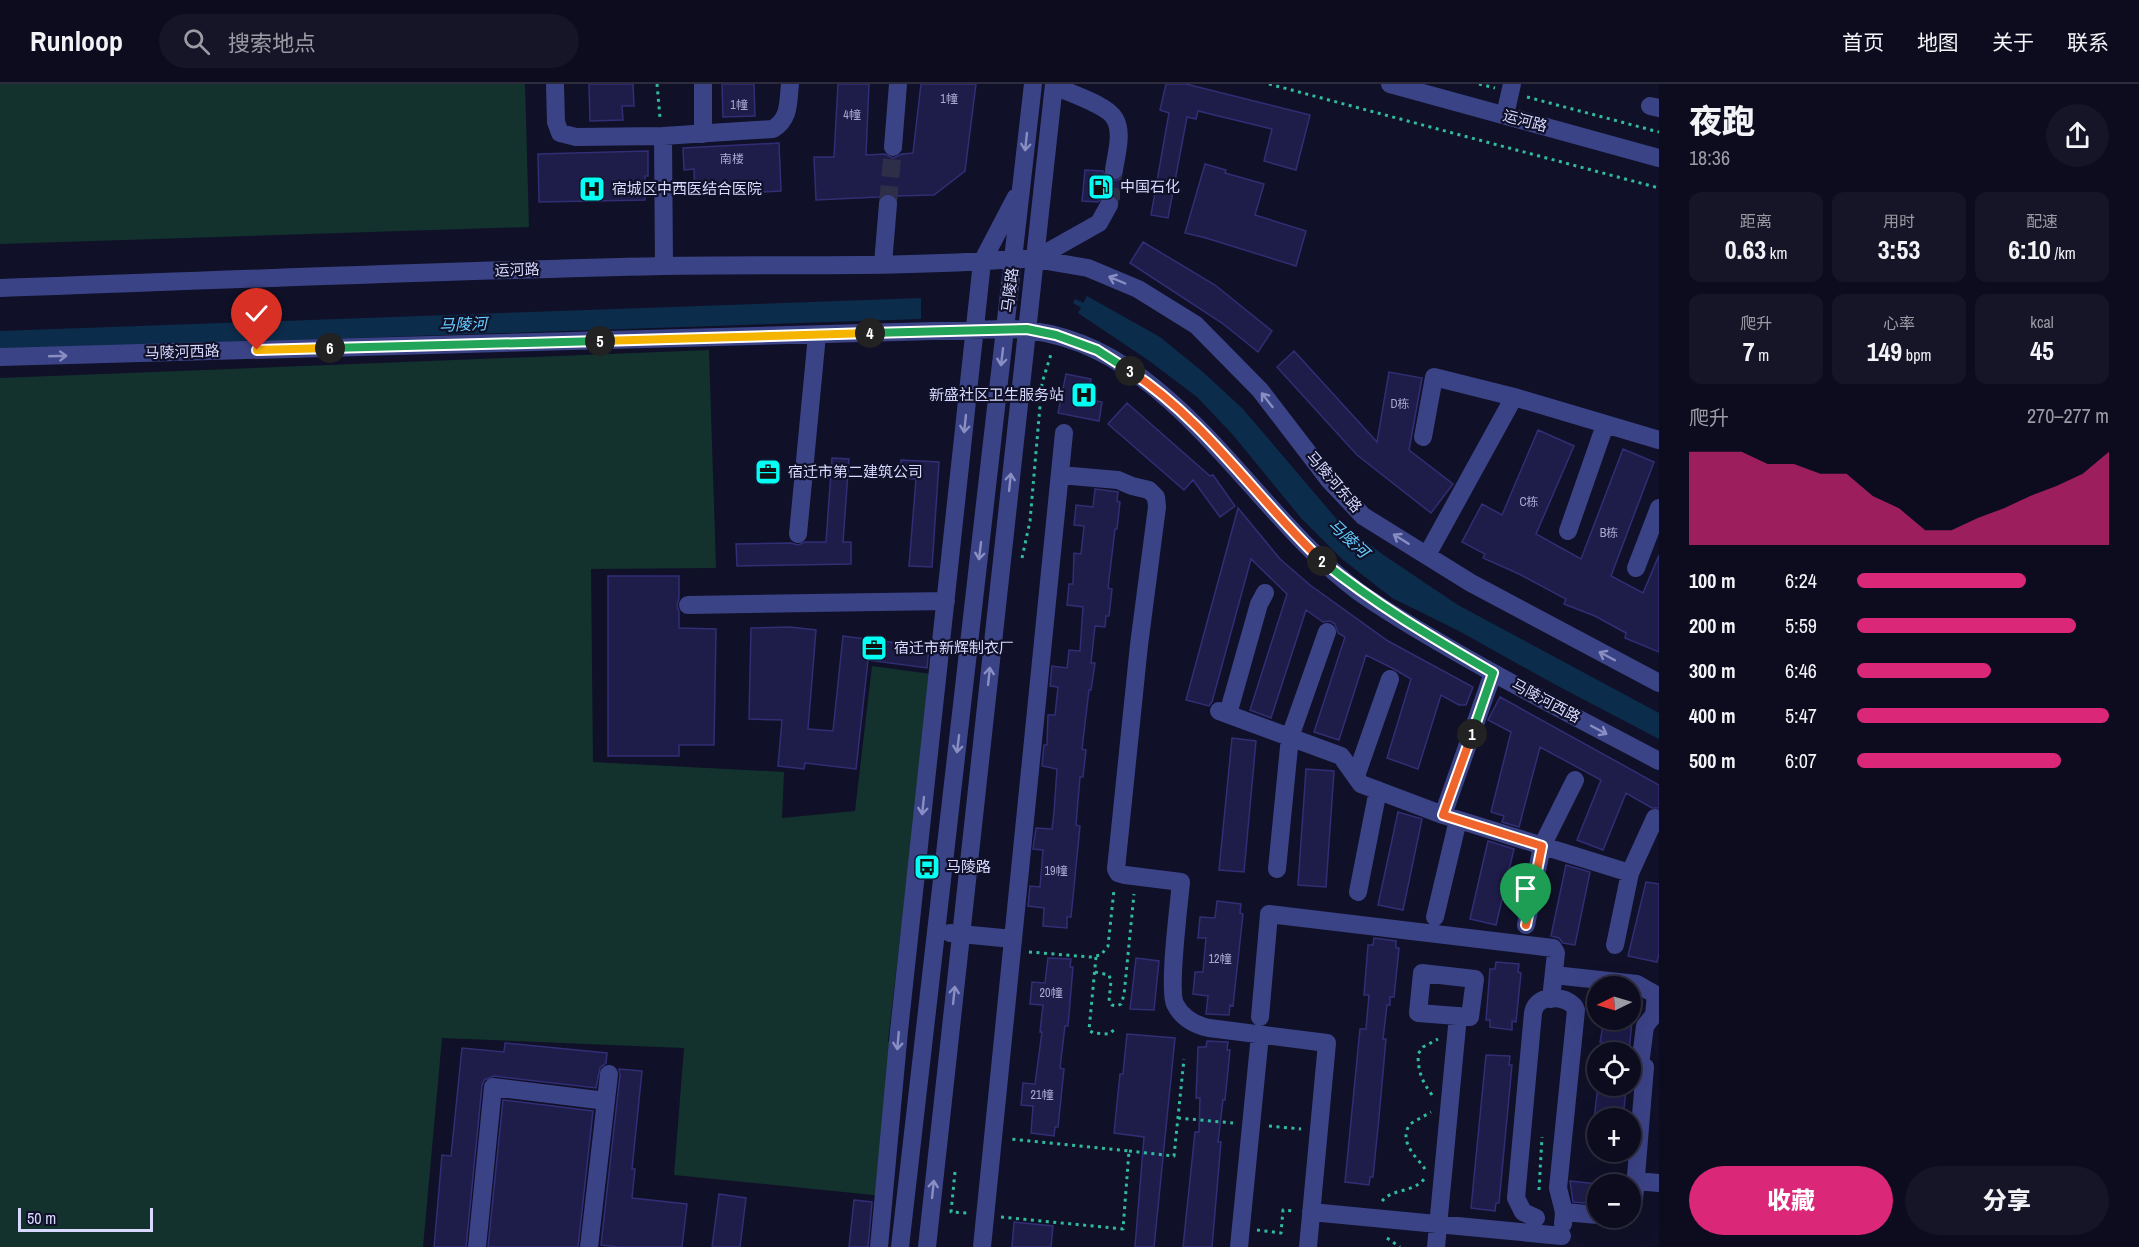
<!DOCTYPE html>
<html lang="zh">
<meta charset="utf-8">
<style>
body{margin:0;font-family:"Archivo Narrow","Noto Sans SC",sans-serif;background:#151527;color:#f1f3f6;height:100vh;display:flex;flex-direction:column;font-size:22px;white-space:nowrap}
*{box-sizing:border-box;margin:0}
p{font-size:20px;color:#9a9ba4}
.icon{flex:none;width:33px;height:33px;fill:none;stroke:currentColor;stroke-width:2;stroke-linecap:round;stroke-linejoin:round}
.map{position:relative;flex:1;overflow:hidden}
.sheet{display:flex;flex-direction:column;background:#0c0c1e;width:480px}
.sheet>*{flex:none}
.needle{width:39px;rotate:265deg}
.tools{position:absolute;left:1587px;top:892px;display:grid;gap:12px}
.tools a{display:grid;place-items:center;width:54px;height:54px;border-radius:50%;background:#0c0c1e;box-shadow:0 6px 24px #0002,0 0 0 2px #2c2c3c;font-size:30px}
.scale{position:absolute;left:18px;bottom:15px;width:135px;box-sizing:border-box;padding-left:6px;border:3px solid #d7d9ff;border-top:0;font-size:16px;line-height:21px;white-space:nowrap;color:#d7d9ff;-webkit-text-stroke:4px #101028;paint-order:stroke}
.pin{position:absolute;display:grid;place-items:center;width:51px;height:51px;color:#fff;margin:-62px -26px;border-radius:50% 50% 50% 0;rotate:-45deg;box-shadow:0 0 6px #0007}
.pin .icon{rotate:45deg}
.km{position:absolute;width:30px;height:30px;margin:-15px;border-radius:50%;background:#222;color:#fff;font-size:16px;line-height:30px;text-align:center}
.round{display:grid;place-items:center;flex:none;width:63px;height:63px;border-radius:32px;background:#151527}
.head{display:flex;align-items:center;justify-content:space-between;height:102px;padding:0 30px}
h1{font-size:33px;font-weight:800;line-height:45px}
.metrics{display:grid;grid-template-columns:repeat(3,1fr);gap:9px;height:102px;padding:6px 30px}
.metrics div{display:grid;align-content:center;border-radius:12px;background:#151527;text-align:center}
.metrics b{font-size:26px;font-weight:800}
.metrics small{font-size:16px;font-weight:400}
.metrics p{font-size:16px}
.chart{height:168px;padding:12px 30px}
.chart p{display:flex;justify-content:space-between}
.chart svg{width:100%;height:108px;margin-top:6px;fill:#db2777;opacity:.7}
.cta{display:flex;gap:12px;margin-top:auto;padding:12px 30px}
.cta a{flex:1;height:69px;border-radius:36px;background:#db2777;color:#fff;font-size:24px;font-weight:800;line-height:69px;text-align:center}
.cta a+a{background:#151527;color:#f1f3f6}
ul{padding:0 30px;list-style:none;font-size:20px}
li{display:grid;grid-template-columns:96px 72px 1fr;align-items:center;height:45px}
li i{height:15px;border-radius:8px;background:#db2777}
header{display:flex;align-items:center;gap:36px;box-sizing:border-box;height:84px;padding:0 30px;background:#0c0c1e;border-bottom:2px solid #2c2c3c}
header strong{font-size:28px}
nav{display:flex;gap:33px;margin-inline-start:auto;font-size:21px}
.search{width:420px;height:54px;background:#151527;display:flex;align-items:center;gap:15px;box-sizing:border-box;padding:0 21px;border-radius:33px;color:#9a9ba4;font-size:22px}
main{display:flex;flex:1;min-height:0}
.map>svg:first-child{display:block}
.green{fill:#13322d}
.water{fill:#0c2c4b}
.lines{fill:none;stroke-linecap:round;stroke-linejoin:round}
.stream{stroke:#0c2c4b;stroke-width:5}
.building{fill:#1e1c49;stroke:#312e75;stroke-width:1.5}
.minor-tunnel{stroke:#2e2e48;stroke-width:18;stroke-dasharray:18 9;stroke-linecap:butt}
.path{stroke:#30bb9e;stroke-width:3;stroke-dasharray:3 4.5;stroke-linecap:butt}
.minor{stroke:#3b4387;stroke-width:18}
.oneway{stroke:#898ec3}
.split-1-casing{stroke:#fff;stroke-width:12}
.split-2-casing{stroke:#fff;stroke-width:12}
.split-3-casing{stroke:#fff;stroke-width:12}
.split-4-casing{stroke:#fff;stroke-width:12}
.split-5-casing{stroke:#fff;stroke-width:12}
.split-6-casing{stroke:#fff;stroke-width:12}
.split-7-casing{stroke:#fff;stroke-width:12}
.split-1{stroke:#f0652b;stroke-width:8}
.split-2{stroke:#22a559;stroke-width:8}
.split-3{stroke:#f0652b;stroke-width:8}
.split-4{stroke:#22a559;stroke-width:8}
.split-5{stroke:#f5b400;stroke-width:8}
.split-6{stroke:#22a559;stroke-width:8}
.split-7{stroke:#f5b400;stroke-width:8}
.labels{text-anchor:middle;stroke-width:4.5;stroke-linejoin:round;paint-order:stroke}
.number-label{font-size:12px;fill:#a9aad2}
.street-label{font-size:15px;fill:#d7d9ff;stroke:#101028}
.poi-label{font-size:15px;fill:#d7d9ff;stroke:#101028;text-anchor:start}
.water-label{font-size:16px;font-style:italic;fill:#65cfff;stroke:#101028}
</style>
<header>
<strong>Runloop</strong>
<div class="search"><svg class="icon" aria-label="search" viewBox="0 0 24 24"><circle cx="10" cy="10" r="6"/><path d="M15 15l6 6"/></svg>搜索地点</div>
<nav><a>首页</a><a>地图</a><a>关于</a><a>联系</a></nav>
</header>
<main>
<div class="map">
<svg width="1659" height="1163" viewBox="0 0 1659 1163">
<rect width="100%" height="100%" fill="#101028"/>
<path class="green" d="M0,0H525L529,143L0,160Z
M709,266L716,484L591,485L593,678L784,688L782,734L855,727L872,582L931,590L888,957L899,959L883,1112L674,1091L684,964L442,954L423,1163H0V294Z"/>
<path class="water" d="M1087,212L1160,253L1203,288L1243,325L1340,439L1385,472L1458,521L1659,629V655L1554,600L1459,547L1392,514L1342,475L1301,434L1233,351L1197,313L1148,276L1078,229Z
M921,214V235L0,266V247Z"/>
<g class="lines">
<path class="stream" d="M1076,218L1088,224"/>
</g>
<path class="building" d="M589,0H633L634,22H622L623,36L590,37Z
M722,0H754L755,32L723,33Z
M838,0H869L866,71L885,70L893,74L902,70L913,69L921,0H976L965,87L934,111L896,112L888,109L879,113L816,116L814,73H834Z
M1166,0H1186L1310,31L1296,86L1264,77L1272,45L1198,27L1196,35L1187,33L1168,134L1151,131L1169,29L1160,26Z
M779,59L781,107L695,111L694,85L684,86L683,64Z
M648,67V92H645V116L539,118L538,70Z
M1205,80L1226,86L1225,89L1264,100L1255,131L1306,147L1296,182L1206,154L1185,149Z
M1085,86L1103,87L1107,94L1112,97L1120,95L1119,115L1114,111L1108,110L1103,112L1098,118L1082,117Z
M1143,158L1215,201L1272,247L1258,268L1222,239L1130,179Z
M1294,267L1377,358L1389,288L1422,294L1409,366L1453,400L1431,429L1357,371L1277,283Z
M1066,290L1091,295L1087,315L1102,318L1099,337L1058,329Z
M1127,319L1210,392L1213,391L1235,422L1220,433L1193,396L1184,406L1108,340Z
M1538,346L1574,362L1536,450L1581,475L1623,365L1654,378L1611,492L1643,509L1659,471V568L1625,554L1626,549L1595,532L1564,520L1566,515L1519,490L1483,474L1485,470L1462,458L1482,420L1502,431Z
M832,374L849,375L843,458H851V480L737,482L736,460L791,459L798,461L805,458H826Z
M901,376L939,378L932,483L909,482L916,395L900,394Z
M1095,405L1118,408L1117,417L1120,418L1117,445H1115L1108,504L1112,505L1109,532H1106L1105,543L1095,542L1091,579H1095L1091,606H1089L1082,665L1086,666L1083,693H1080L1076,741L1080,742L1071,833H1067V844L1043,842L1044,824L1028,822L1030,802L1040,803L1043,766L1033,765L1036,744L1052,745L1054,728L1057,685L1042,682L1044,661H1047L1048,631H1055L1058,603L1050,602L1052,582L1067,584L1069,566L1080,567L1083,523L1067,521L1069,500H1073L1074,469L1081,470L1084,442L1074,441L1076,421L1093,423Z
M1238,424L1280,475L1310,501L1388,557L1473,603L1466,621H1459L1441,611L1418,685L1387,674L1411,595L1394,585L1366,571L1339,656L1314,648L1345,553L1338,549L1335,540L1330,537L1323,538L1306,526L1271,634L1250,626L1287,510L1251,475L1212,618L1209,622L1186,616Z
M608,492H679V514L677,521L679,528V544L716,545L714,661H679V672H608Z
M790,543L816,546L808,645L833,647L843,552L929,563L927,584L868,576L856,685L805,679L804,685L778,682L782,636L749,635L751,544Z
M1500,613L1659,701V724H1652L1626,709L1603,766L1577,756L1601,696L1540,663L1519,743L1502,738L1504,732L1491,728L1511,648L1488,636Z
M1232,654L1256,657L1244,788L1219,786Z
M1306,685L1334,687L1326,803L1298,801Z
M1398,728L1422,735L1403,826L1378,821Z
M1488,757L1514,765L1496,841L1470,835Z
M1566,781L1590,788L1575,861L1563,859L1559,854L1551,852Z
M1646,798L1659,800V870L1657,878L1628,872Z
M1217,817L1241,820L1240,829L1243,830L1233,922L1230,921L1229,931L1206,930L1208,912L1193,910L1195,888H1203L1206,854H1198L1200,833L1215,834Z
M1374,854L1396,857V864H1399L1394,913H1390V921H1387L1383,955H1386L1379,1033L1373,1093H1370L1369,1101L1345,1098L1360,945H1366L1369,911H1364L1368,861H1373Z
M1048,874L1071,875L1070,883H1073L1068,942H1065L1060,984L1064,985L1058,1043H1055L1054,1052L1031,1049L1033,1022L1021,1021L1023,999L1035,1000L1042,948H1040L1043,921L1030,920L1032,898L1045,899Z
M1136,874L1159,877L1154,926L1130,925Z
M1496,878L1519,880L1518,888L1521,889L1516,938L1512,937V946L1490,943V936H1486L1490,885H1495Z
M1604,936H1632L1629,969H1601L1602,958H1600Z
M1127,950L1175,954L1154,1163H1135L1144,1053L1114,1049L1120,990H1123Z
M1207,957L1228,958L1227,966H1230L1225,1016H1223L1218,1058H1221L1212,1163H1183L1195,1048H1199L1200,1014H1196L1198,963H1206Z
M505,959L607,969L606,979L600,984L596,1004L494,992L484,996L482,1002L466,1163H434L442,1071L451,1072L462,964L504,968Z
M1486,971L1510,972L1509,981H1512L1499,1119H1496L1495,1127L1471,1124Z
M619,985L642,987L632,1085H635L632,1114L687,1120L682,1163H619L601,1161L620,991Z
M1598,1002H1622V1005H1626L1623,1035H1594Z
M503,1016L593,1027L578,1163H488Z
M1570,1097L1598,1100V1120L1573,1118Z
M719,1110L746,1114L740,1163H712Z
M854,1116L872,1118L868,1163H849Z
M1014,1138L1053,1142L1051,1163H1012Z"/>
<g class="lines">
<path class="minor-tunnel" d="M888,120L893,63
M1109,121L1114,86"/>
<path class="path" d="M657,0L660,34
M1269,0L1659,104
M1479,0L1495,4
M1527,13L1659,48
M1022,474L1030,437L1042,299L1052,267
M1029,868L1090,873L1101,871L1108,862L1114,806
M1096,873L1089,946L1093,949L1109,950L1115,945
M1095,888L1109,891L1111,897L1109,917L1112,921L1117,922L1121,920L1124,911L1134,810
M1432,1011C1422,997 1418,988 1418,970L1423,963L1438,955
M1178,1034L1233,1039
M1269,1042L1301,1045
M1129,1067L1174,1072L1184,975
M1425,1085C1416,1072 1398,1058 1410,1040L1431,1028
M955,1088L951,1128L968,1129
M1539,1106L1542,1053
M1382,1117C1393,1104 1414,1109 1425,1094
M1001,1133L1123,1145L1129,1067L1010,1055
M1257,1146L1281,1149L1283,1126L1293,1127
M1387,1154L1400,1163"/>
<path class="minor" d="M555,0L556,38L560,49L576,53L663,52L773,45C790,35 788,18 790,0
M1390,0L1659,74
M1054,2C1069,9 1108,21 1115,35C1123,49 1116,71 1114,86
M1650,22L1659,24
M1505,31L1512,0
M703,50V0
M663,52L664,182
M893,63L898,0
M1035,175L1099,139L1109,121
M883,180L888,120
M0,204C221,196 441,187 662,182C779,180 897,184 1014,175H1035L1088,184L1138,205L1196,241L1260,306L1329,396L1363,432L1471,499L1659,599
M0,273L1005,245C1164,244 1246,425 1359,508C1390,530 1423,549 1456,568C1522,606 1591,641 1659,677
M1423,353L1434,293L1514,313
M1060,391L1118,396L1132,402L1149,406L1156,413L1157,423L1139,561L1116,785L1118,789L1125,791L1181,798C1179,821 1168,904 1175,920C1182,934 1195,941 1209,944L1327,959L1308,1163
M1568,447L1605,341
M798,450L817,251
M1427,471L1514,313L1659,356
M1636,484L1659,424
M688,521L946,517
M1219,627L1341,672L1361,700L1443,731L1630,789
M1228,630L1259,520L1265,509
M1356,692L1390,595
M1443,731L1493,589
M1277,785L1290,653L1327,548
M1358,808L1378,706
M1435,833L1458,736
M1526,841L1542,762L1575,696
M950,849L1013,855
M1615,861L1630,789L1655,734
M1422,889L1475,895L1470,933L1418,929Z
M1554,891L1637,900L1656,911L1654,931L1645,942L1640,981L1645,983L1634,1116L1630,1125
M1260,933L1269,830L1553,864L1556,869L1551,915
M1636,1097L1659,1099
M1311,1128L1562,1152
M1536,1134L1523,1128L1516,1114L1533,929C1536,907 1572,912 1576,926L1558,1104L1564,1128
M1563,1140L1564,1128L1598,1131
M477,1163L493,1003L606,1017
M589,1163L609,990
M879,1163L899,947L982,178L1016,113
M900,1163L1033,0
M927,1163L1054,0
M982,1163L1064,349
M1239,1163L1260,951
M1436,1163L1458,932"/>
</g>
<defs><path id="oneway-shaft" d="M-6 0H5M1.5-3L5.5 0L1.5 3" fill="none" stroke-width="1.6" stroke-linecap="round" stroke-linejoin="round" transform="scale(1.5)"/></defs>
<g class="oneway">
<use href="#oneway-shaft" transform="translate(1026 58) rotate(96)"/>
<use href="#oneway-shaft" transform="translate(1117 196) rotate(-157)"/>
<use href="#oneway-shaft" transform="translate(58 272) rotate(-2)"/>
<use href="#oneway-shaft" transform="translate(1002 273) rotate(97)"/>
<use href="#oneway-shaft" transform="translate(1267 316) rotate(-128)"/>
<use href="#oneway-shaft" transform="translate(965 340) rotate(96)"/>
<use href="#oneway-shaft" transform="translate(1010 398) rotate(-84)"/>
<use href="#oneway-shaft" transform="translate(1401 455) rotate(-148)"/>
<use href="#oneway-shaft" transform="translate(980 467) rotate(97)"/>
<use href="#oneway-shaft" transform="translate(1607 572) rotate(-152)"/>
<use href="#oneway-shaft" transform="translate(989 592) rotate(-84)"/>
<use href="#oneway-shaft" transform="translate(1599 646) rotate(28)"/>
<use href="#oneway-shaft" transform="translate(958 660) rotate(97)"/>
<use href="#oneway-shaft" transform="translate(923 722) rotate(96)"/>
<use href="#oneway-shaft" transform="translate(954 911) rotate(-84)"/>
<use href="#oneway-shaft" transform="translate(898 957) rotate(95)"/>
<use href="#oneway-shaft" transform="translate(933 1105) rotate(-84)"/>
</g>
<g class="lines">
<g class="split-1-casing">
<path id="split-1" d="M1472,650L1443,731L1542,762L1526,841"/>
</g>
<g class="split-2-casing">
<path id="split-2" d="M1322,477C1376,521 1433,554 1493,589L1472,650"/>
</g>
<g class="split-3-casing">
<path id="split-3" d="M1130,287C1206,337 1257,415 1322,477"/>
</g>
<g class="split-4-casing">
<path id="split-4" d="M870,249L1027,245L1056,251L1097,266L1130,287"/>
</g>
<g class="split-5-casing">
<path id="split-5" d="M600,257L870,249"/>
</g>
<g class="split-6-casing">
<path id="split-6" d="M330,264L600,257"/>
</g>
<g class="split-7-casing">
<path id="split-7" d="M257,266L330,264"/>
</g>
<use href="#split-1" class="split-1"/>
<use href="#split-2" class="split-2"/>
<use href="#split-3" class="split-3"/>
<use href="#split-4" class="split-4"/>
<use href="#split-5" class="split-5"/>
<use href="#split-6" class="split-6"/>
<use href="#split-7" class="split-7"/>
</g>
<defs>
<g id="fuel-square" transform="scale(1.35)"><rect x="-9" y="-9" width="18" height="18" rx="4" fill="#03fff3" stroke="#101028"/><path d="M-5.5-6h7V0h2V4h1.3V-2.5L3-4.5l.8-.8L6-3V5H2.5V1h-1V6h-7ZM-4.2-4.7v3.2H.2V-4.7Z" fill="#111"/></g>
<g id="hospital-square" transform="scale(1.35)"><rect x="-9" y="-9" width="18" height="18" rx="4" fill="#03fff3" stroke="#101028"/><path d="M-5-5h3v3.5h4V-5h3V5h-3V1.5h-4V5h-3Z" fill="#111"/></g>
<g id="office-square" transform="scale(1.35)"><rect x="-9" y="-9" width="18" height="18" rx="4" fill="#03fff3" stroke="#101028"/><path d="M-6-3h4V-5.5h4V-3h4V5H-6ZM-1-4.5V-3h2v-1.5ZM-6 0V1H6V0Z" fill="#111"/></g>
<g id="bus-square" transform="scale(1.35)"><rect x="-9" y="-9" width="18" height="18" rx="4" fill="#03fff3" stroke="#101028"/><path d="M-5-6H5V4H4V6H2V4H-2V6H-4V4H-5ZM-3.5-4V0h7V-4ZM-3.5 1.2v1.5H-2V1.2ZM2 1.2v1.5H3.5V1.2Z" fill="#111"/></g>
</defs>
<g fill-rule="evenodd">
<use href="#fuel-square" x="1101" y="103"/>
<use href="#hospital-square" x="592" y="105"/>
<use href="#hospital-square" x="1084" y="311"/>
<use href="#office-square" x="768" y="388"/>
<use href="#office-square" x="874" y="564"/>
<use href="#bus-square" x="927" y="783"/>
</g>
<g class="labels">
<g class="number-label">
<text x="949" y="19">1幢</text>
<text x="739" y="25">1幢</text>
<text x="852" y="35">4幢</text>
<text x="732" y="79">南楼</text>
<text x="1400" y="324">D栋</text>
<text x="1529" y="422">C栋</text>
<text x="1609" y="453">B栋</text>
<text x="1056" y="791">19幢</text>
<text x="1220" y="879">12幢</text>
<text x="1051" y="913">20幢</text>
<text x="1042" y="1015">21幢</text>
</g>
<g class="street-label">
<text transform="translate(1525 37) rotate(15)" y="5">运河路</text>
<text transform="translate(517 186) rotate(-2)" y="5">运河路</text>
<text transform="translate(1010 206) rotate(-83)" y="5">马陵路</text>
<text transform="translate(182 268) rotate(-2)" y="5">马陵河西路</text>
<text transform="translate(1334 398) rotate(49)" y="5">马陵河东路</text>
<text transform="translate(1546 617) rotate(28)" y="5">马陵河西路</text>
</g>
<g class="poi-label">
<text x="1120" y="108">中国石化</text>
<text x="612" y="110">宿城区中西医结合医院</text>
<text x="1064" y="316" text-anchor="end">新盛社区卫生服务站</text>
<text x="788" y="393">宿迁市第二建筑公司</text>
<text x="894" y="569">宿迁市新辉制衣厂</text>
<text x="946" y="788">马陵路</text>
</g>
<g class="water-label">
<text transform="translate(463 240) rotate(-2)" y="6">马陵河</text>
<text transform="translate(1349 454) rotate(43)" y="6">马陵河</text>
</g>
</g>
</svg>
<div class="tools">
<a><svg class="needle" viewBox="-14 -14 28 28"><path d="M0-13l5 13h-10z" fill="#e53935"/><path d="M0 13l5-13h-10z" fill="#9a9ba4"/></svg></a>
<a><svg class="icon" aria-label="locate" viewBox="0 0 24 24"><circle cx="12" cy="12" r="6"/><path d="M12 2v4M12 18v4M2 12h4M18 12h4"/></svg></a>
<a>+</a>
<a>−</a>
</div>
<div class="scale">50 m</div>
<div class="pin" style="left:1526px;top:841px;background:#1e9e55"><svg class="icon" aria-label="arrive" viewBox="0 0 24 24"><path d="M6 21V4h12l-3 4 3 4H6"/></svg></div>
<div class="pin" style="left:257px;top:266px;background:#d93025"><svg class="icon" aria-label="check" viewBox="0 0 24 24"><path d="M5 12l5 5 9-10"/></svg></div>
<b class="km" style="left:1472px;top:650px">1</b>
<b class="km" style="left:1322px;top:477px">2</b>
<b class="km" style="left:1130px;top:287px">3</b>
<b class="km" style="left:870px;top:249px">4</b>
<b class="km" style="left:600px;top:257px">5</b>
<b class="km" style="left:330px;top:264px">6</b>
</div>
<section class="sheet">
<div class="head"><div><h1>夜跑</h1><p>18:36</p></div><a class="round"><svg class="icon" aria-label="share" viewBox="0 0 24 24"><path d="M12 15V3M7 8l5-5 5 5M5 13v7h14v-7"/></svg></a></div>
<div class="metrics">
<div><p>距离</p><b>0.63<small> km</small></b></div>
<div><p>用时</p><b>3:53</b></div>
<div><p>配速</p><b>6:10<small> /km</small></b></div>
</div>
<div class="metrics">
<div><p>爬升</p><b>7<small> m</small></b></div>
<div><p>心率</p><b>149<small> bpm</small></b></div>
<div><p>kcal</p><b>45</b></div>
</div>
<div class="chart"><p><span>爬升</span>270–277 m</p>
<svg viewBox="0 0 160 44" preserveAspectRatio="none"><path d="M0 44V6L10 6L20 6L30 11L40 11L50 15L60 15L70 24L80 29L90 38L100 38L110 33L120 29L130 24L140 20L150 15L160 6V44z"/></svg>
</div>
<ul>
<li><b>100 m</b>6:24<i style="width:67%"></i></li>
<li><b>200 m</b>5:59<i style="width:87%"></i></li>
<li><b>300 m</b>6:46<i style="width:53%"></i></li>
<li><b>400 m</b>5:47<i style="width:100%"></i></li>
<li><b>500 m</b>6:07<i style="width:81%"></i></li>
</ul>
<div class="cta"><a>收藏</a><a>分享</a></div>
</section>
</main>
